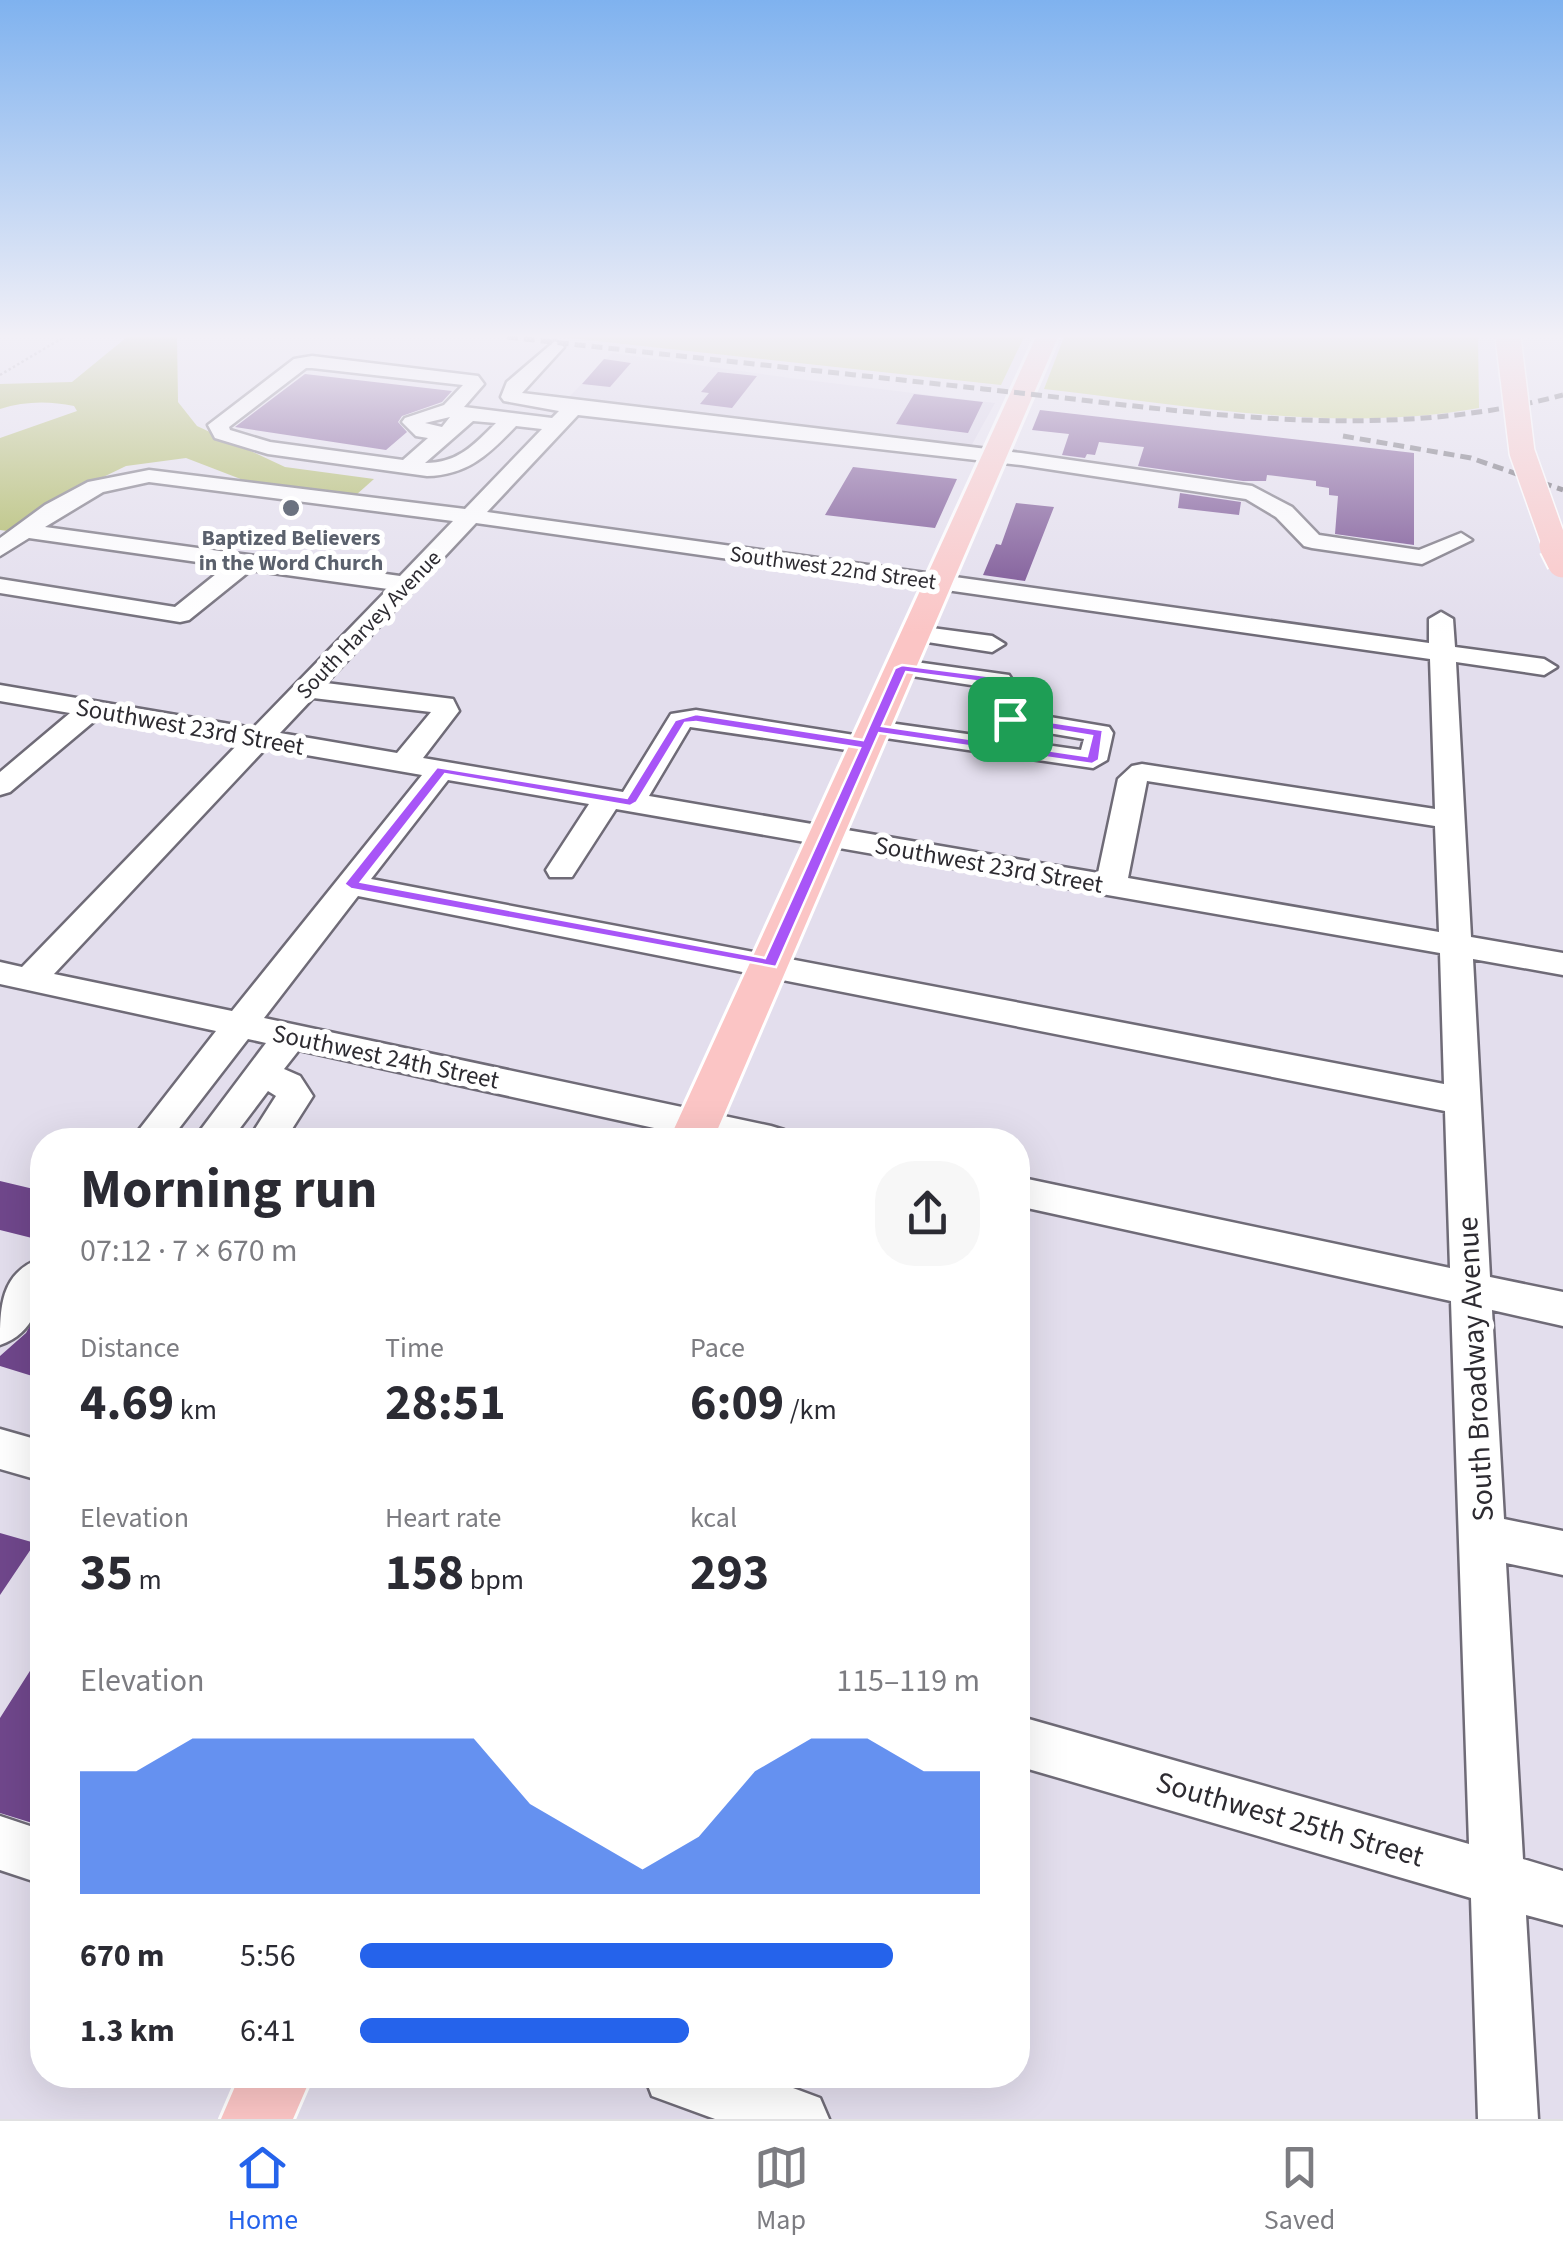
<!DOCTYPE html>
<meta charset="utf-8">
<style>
body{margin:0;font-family:"Source Sans 3",sans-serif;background:#f7f7f7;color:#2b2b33;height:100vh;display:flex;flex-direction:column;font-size:38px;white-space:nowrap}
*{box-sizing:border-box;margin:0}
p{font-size:32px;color:#7c7c81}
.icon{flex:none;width:55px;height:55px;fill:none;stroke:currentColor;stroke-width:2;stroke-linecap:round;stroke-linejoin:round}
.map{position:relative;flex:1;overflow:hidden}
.sheet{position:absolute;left:30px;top:1128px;width:1000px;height:960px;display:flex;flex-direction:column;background:#fff;border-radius:40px;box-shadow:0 10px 40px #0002}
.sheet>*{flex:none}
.pin{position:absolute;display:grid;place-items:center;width:85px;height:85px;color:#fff;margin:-42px;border-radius:20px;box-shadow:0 5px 15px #0006}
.round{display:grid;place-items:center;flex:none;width:105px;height:105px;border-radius:40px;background:#f7f7f7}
.overview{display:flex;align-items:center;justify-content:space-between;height:170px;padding:0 50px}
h1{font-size:55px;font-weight:700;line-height:75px}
.figures{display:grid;grid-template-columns:repeat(3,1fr);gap:15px;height:170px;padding:10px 50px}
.figures div{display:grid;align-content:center}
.figures b{font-size:50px;font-weight:700}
.figures small{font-size:28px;font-weight:400}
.figures p{font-size:28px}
.chart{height:280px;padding:20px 50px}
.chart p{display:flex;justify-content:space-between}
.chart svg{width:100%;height:180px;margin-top:10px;fill:#2563eb;opacity:.7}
ul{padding:0 50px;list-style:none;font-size:32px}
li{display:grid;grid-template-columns:160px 120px 1fr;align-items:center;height:75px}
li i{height:25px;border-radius:12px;background:#2563eb}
.menu{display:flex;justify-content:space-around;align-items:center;height:140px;border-top:2px solid #e1e1e2;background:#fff;font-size:28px;color:#7c7c81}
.menu a{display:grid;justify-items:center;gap:5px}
.menu .selected{color:#2563eb}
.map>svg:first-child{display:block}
.built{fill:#d5cee3}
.green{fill:#c2ce74}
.forest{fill:#a9b559}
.building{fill:#70478c}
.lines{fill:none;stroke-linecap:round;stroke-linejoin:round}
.minor-casing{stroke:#6f6b77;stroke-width:5}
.major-casing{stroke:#fff;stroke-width:6}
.path{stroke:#9c98a3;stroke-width:2.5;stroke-dasharray:2.5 2.5;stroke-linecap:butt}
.minor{fill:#fff;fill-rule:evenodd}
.major{fill:#fbc5c5;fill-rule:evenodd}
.rail{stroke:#625f68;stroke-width:5;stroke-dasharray:11 6;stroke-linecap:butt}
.major-bridge-far1-casing{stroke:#fff;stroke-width:28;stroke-linecap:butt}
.major-bridge-casing{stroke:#fff;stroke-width:35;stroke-linecap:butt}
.major-bridge-far1{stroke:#fbc5c5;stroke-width:25}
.major-bridge{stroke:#fbc5c5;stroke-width:31}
.route{fill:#a855f7;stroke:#fff;stroke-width:2.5;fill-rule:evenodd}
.worship-dot{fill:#6b7280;stroke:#fff;stroke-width:4}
.labels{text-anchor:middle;stroke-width:10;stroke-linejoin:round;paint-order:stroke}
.far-worship-label{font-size:22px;font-weight:bold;fill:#5b616d;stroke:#fff}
.far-street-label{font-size:22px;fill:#2d2b31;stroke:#fff}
.street-label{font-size:25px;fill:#2d2b31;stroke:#fff}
.near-street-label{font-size:30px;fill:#2d2b31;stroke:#fff}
</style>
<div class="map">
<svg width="1563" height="2119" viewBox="0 0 1563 2119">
<rect width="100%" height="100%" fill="#e3deed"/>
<path class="built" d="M612,353L790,378L995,403L970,448L565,401Z"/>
<path class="green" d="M560,337H1024L1001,385Z
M1064,337H1478L1479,408C1337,434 1186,405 1044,389Z"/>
<path class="forest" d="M127,337H177L178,402L197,426L285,467L374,479L356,495L251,483L186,458L126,466L64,496L8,531L0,530V438L77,411L74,406C49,401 25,401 0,409V384L72,382Z"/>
<path class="building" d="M604,359L631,363L610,387L582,384Z
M718,372L757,376L732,408L700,404L709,393L701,392Z
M305,374L452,391L442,402L402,416L398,422L407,432L386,450L235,427Z
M914,394L983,402L968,433L896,424Z
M1040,410L1414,453V545L1335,534L1338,496L1329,495V488L1316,486V481L1267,475L1266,481H1243L1138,466L1144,447L1099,442L1095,455L1087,454L1085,458L1062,455L1069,434L1032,430Z
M853,467L957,479L935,528L825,515Z
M1180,493L1241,502L1239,515L1178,508Z
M1016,503L1054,507L1025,581L983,575L996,544L1001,545Z
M0,1181L42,1191V1231L36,1239L0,1230Z
M42,1303V1379L0,1366V1356L26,1333Z
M0,1533L35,1543L0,1595Z
M42,1652V1826L0,1813V1718Z"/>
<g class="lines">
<g class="minor-casing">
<path id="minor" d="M555,341L564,347L522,393L1021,453L1252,486L1292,507L1319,535L1419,550L1461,533L1472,540L1422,564L1312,548L1304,546L1276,517L1246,499L1021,465L578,415L487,512L1429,643V619L1441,612L1453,619L1455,647L1544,659L1557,667L1544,675L1456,662L1471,937L1563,953V975L1473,959L1490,1277L1563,1292V1326L1492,1310L1504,1519L1563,1531V1575L1506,1563L1523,1859L1563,1871V1925L1526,1915L1538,2119H1478L1471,1898L1018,1766V1716L1469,1844L1451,1301L1018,1206V1177L1450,1268L1445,1111L358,896L264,1018L771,1126L784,1130L789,1140H709L299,1050L284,1069L300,1076L313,1096L285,1140H248L276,1096L268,1091L231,1140H193L266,1043L248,1039L170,1140H131L216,1031L0,984V962L22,967L239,743L98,718L10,792L0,795V772L70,713L0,701V685L253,728L388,589L251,570L189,620L180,622L0,593V579L175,607L226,566L29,538L0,556V538L45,505L88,482L149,470L465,509L542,429L516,426C489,454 468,475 427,476L268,454L215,438L208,425L294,359L312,356L478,376L484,384L464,407L552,418L559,411L504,401L501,397L507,382ZM306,368H312L463,385L444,405L405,418L402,422L416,436L428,438L403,460L270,442L230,430L229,427ZM450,417L442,427L425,423ZM473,421L496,423C474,445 458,463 425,463ZM149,482L453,521L400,576L45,527L103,492ZM476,523L1430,659L1435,809L1142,764L1132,766L1118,779L1098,873L649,796L690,727L867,753L877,751L881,745L867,737L696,710L671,714L623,792L423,758L459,711L453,699L326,683ZM313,698L431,712L397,753L280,733ZM266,748L422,775L232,1011L54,974ZM448,780L589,804L546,870L550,877H572L616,809L1440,953L1444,1084L371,879ZM1147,781L1435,826L1439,932L1128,878Z
M917,626L992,636L1005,644L992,652L908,639L904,634Z
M901,660L1009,675L1028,704L1026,713L1109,727L1113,733L1107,760L1093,768L865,735L861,729L865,723L875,721L1081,750L1084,739L1001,725L997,719L1002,704L991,688L892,673L888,668L892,663Z
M42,1258C44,1293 39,1332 0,1345C0,1308 0,1272 42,1258Z
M0,1429L42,1441V1481L0,1469Z
M0,1816L42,1830V1884L0,1870Z
M644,2075H758L820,2098L829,2119H715L652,2096Z"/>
</g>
<g class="major-casing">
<path id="major" d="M1036,337H1058L713,1140H669Z
M240,2075H312L293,2119H221Z"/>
</g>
<path class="path" d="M0,375L64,337"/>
<use href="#minor" class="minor"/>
<use href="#major" class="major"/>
<path class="rail" d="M507,337C678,356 849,374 1020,393C1203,413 1382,443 1563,395
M1343,436L1471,458L1563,490"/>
<g class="major-bridge-far1-casing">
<path id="major-bridge-far1" d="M1508,337L1522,452L1556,548"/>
</g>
<g class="major-bridge-casing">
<path id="major-bridge" d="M1555,546L1563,562"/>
</g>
<use href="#major-bridge-far1" class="major-bridge-far1"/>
<use href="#major-bridge" class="major-bridge"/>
</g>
<linearGradient id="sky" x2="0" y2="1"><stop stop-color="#7fb2ef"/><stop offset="0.53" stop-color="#f2f0f7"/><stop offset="1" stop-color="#f2f0f7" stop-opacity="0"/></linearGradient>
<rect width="1563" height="634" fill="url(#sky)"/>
<path class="route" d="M902,665L1004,678L1021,704L1018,717L1103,730L1099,760L1092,764L879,733L776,967L351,889L344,884L437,767L627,798L675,720L696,714L863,740L895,668ZM906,672L996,684L1009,704L1006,722L1092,736L1087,756L882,726ZM696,722L860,748L765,958L361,882L445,774L630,806L637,802L685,723Z"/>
<circle class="worship-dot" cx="291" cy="508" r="10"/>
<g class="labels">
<g class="far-worship-label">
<text x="291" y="545">Baptized Believers<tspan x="291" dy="25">in the Word Church</tspan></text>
</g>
<g class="far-street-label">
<text transform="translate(833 567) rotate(8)" y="8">Southwest 22nd Street</text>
<text transform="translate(368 624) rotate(-46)" y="8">South Harvey Avenue</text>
</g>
<g class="street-label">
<text transform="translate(190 726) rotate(10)" y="9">Southwest 23rd Street</text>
<text transform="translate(989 864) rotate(10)" y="9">Southwest 23rd Street</text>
<text transform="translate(386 1056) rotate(12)" y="9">Southwest 24th Street</text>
</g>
<g class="near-street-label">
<text transform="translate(1475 1369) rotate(-93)" y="10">South Broadway Avenue</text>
<text transform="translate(1290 1819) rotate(16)" y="10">Southwest 25th Street</text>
</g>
</g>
</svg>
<div class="pin" style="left:1010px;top:719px;background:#1e9e55"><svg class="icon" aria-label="arrive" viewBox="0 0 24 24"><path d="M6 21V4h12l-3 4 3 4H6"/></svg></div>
<section class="sheet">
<div class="overview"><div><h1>Morning run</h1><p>07:12 · 7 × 670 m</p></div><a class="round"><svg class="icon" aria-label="share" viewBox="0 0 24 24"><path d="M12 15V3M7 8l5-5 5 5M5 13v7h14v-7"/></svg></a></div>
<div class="figures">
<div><p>Distance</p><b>4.69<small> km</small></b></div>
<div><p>Time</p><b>28:51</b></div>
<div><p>Pace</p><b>6:09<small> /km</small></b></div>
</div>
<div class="figures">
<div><p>Elevation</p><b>35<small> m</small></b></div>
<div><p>Heart rate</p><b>158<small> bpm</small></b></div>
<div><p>kcal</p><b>293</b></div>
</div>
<div class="chart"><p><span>Elevation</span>115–119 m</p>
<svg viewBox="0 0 160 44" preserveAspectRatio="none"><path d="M0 44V14L10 14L20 6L30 6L40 6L50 6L60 6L70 6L80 22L90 30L100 38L110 30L120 14L130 6L140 6L150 14L160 14V44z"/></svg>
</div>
<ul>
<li><b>670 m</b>5:56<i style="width:86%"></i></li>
<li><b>1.3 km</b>6:41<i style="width:53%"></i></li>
</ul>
</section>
</div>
<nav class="menu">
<a class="selected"><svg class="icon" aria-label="home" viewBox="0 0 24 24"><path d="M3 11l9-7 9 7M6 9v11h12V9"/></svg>Home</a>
<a><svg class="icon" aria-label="map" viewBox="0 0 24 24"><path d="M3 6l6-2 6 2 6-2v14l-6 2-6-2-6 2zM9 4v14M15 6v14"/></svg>Map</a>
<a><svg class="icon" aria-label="saved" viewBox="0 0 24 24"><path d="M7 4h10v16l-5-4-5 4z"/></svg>Saved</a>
</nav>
